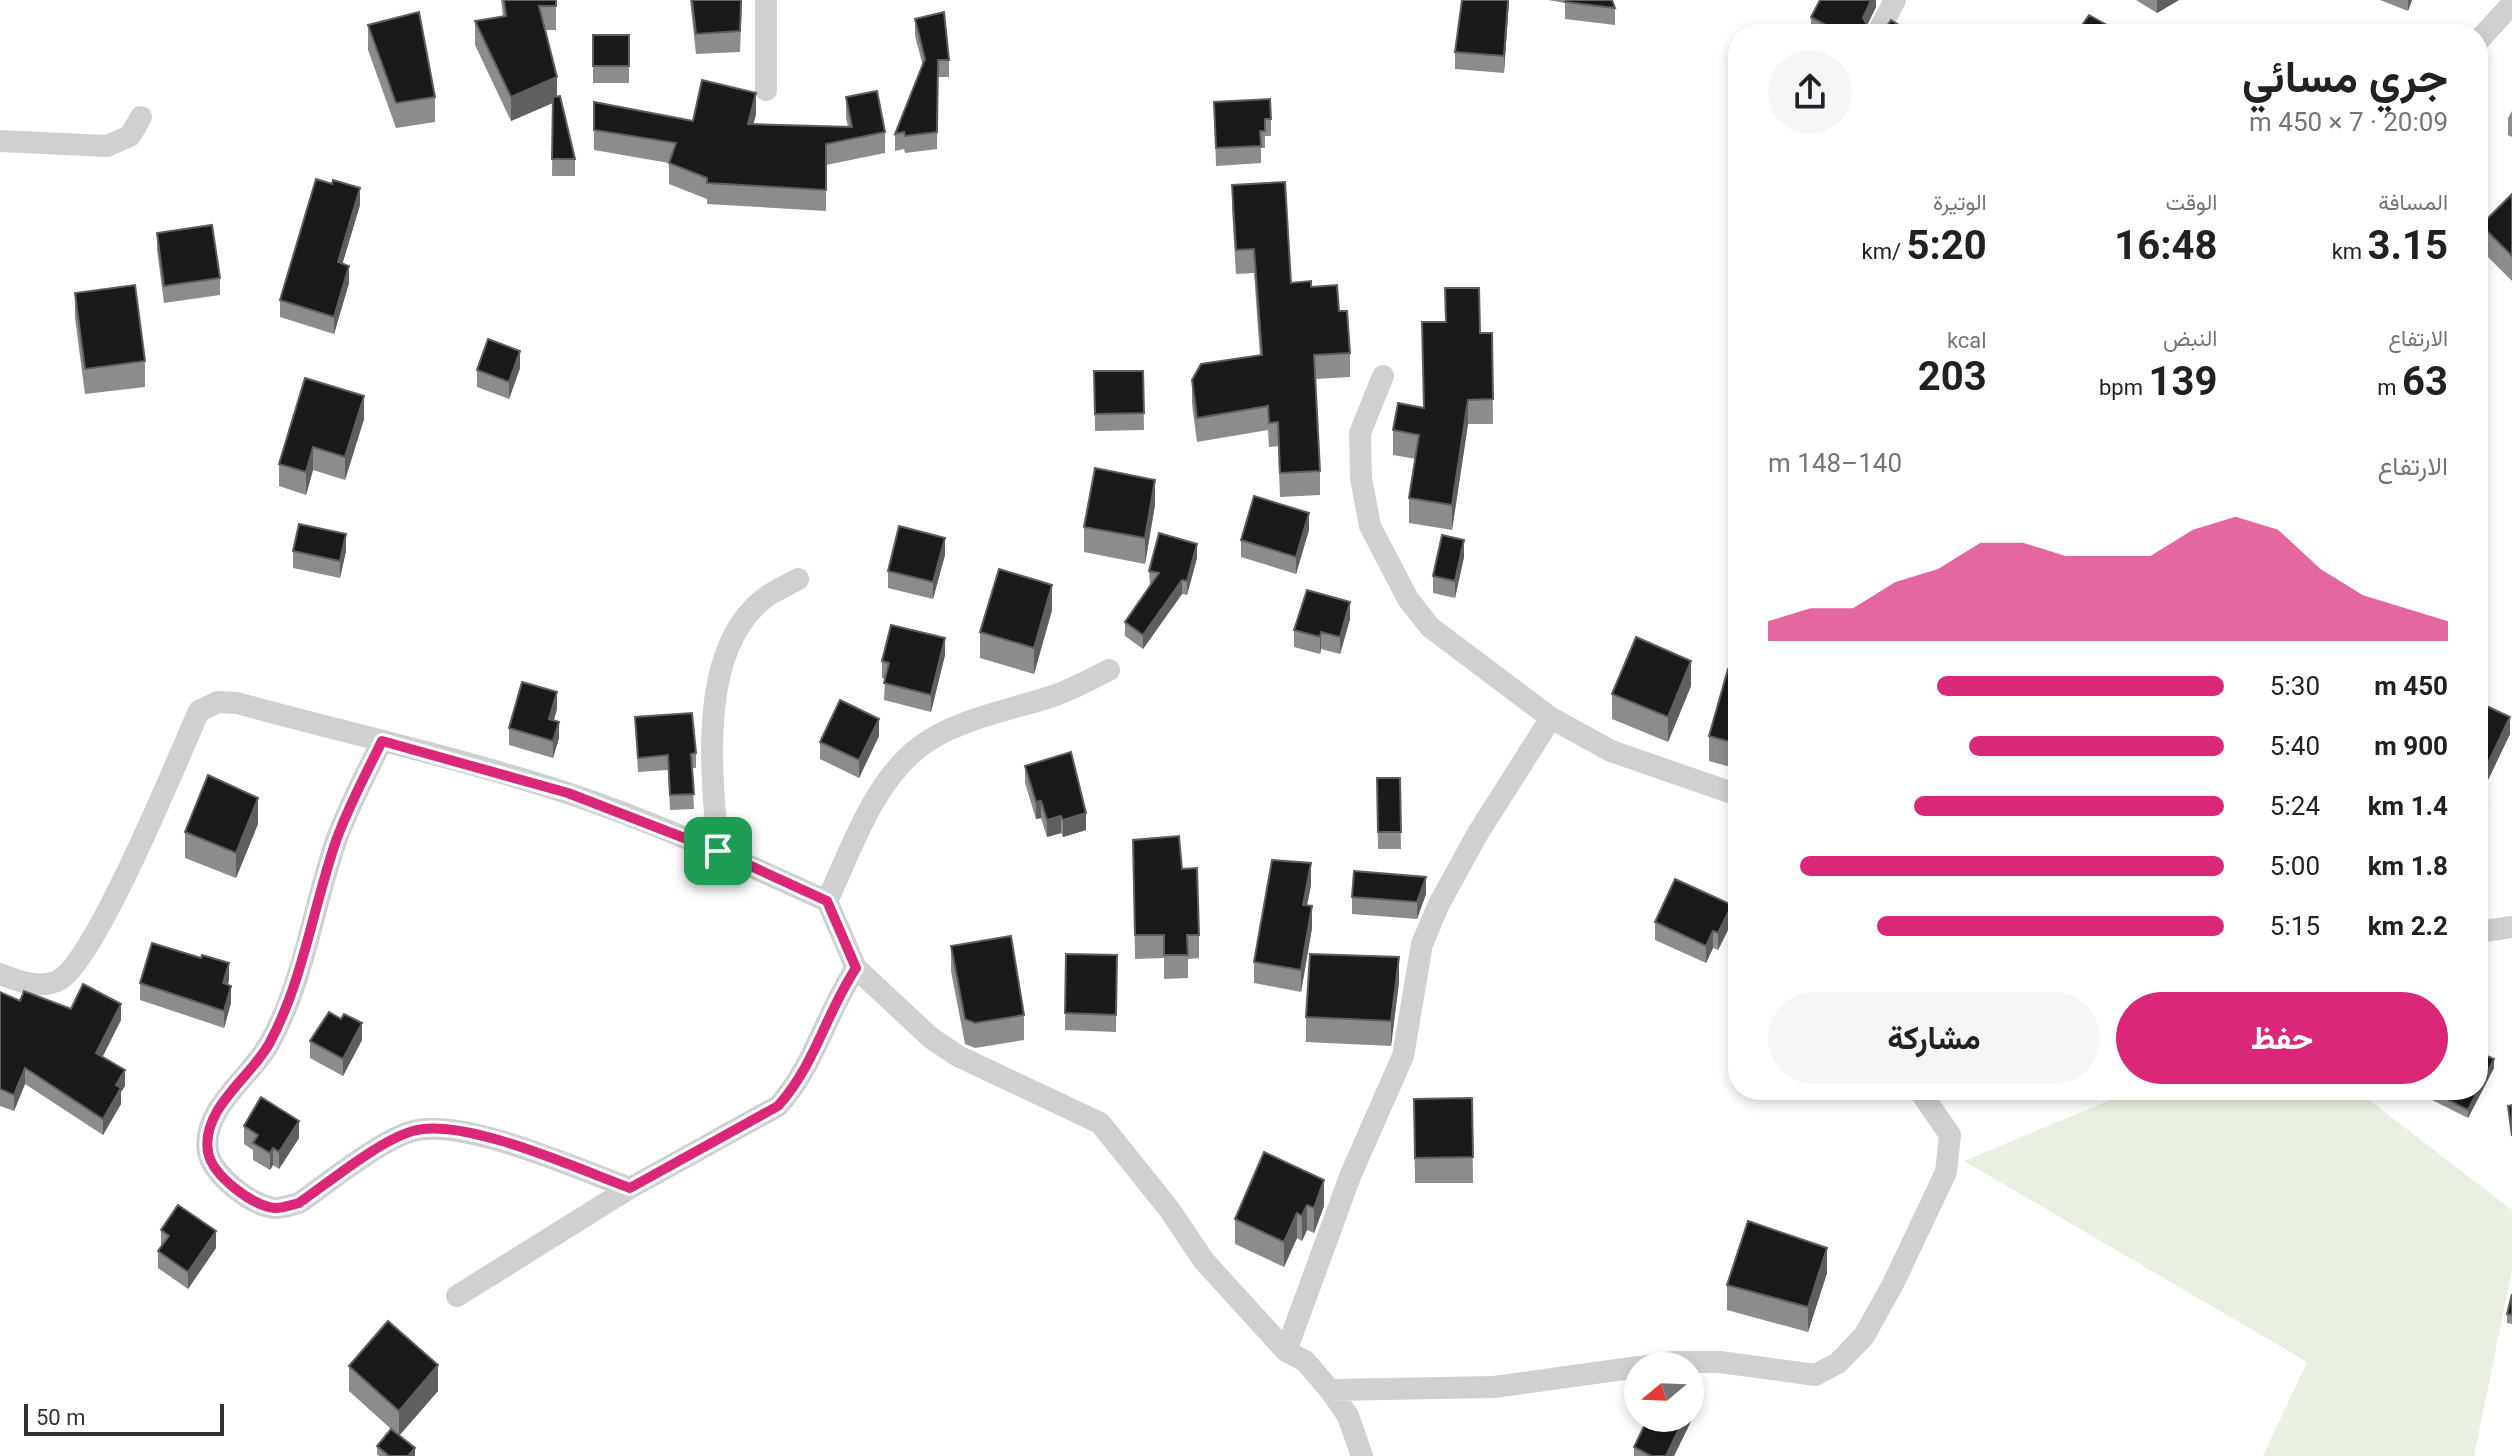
<!DOCTYPE html>
<html lang="ar">
<meta charset="utf-8">
<style>
body{margin:0;font-family:Roboto,Vazirmatn,sans-serif;background:#f6f6f6;color:#202124;direction:rtl;height:100vh;display:flex;flex-direction:column;font-size:30px;white-space:nowrap}
*{box-sizing:border-box;margin:0}
p{font-size:26px;color:#757577}
.icon{flex:none;width:44px;height:44px;fill:none;stroke:currentColor;stroke-width:2;stroke-linecap:round;stroke-linejoin:round}
.map{position:relative;flex:1;overflow:hidden;direction:ltr}
.panel{position:absolute;left:1728px;top:24px;width:760px;height:1076px;display:flex;flex-direction:column;background:#fff;border-radius:32px;box-shadow:0 4px 12px #0003;direction:rtl}
.panel>*{flex:none}
.needle{width:52px;rotate:251deg}
.tools{position:absolute;left:1624px;top:1352px;display:grid;gap:16px}
.tools a{display:grid;place-items:center;width:80px;height:80px;border-radius:50%;background:#fff;box-shadow:0 4px 12px #0003;font-size:40px}
.scale{position:absolute;left:24px;bottom:20px;width:200px;box-sizing:border-box;padding-left:8px;border:4px solid #333;border-top:0;font-size:22px;line-height:28px;white-space:nowrap;color:#333;-webkit-text-stroke:6px #fff;paint-order:stroke}
.pin{position:absolute;display:grid;place-items:center;width:68px;height:68px;color:#fff;margin:-34px;border-radius:16px;box-shadow:0 4px 12px #0006}
.round{display:grid;place-items:center;flex:none;width:84px;height:84px;border-radius:42px;background:#f6f6f6}
.overview{display:flex;align-items:center;justify-content:space-between;height:136px;padding:0 40px}
h1{font-size:44px;font-weight:700;line-height:60px}
.metrics{display:grid;grid-template-columns:repeat(3,1fr);gap:12px;height:136px;padding:8px 40px}
.metrics div{display:grid;align-content:center}
.metrics b{font-size:40px;font-weight:700}
.metrics small{font-size:22px;font-weight:400}
.metrics p{font-size:22px}
.chart{height:224px;padding:16px 40px}
.chart p{display:flex;justify-content:space-between}
.chart svg{width:100%;height:144px;margin-top:8px;fill:#db2777;opacity:.7}
.cta{display:flex;gap:16px;margin-top:auto;padding:16px 40px}
.cta a{flex:1;height:92px;border-radius:48px;background:#db2777;color:#fff;font-size:32px;font-weight:700;line-height:92px;text-align:center}
.cta a+a{background:#f6f6f6;color:#202124}
ul{padding:0 40px;list-style:none;font-size:26px}
li{display:grid;grid-template-columns:128px 96px 1fr;align-items:center;height:60px}
li i{height:20px;border-radius:10px;background:#db2777}
.map>svg:first-child{display:block}
.green{fill:#e9f0e1}
.lines{fill:none;stroke-linecap:round;stroke-linejoin:round}
.street{stroke:#d0d0d0;stroke-width:22}
.wall{fill:#8c8c8c}
.shaded-wall{fill:#5f5f5f}
.building{fill:#1a1a1a;stroke:#5f5f5f;stroke-width:2}
.route-casing{stroke:#fff;stroke-width:16}
.route{stroke:#db2777;stroke-width:10}
</style>
<div class="map">
<svg width="2512" height="1456" viewBox="0 0 2512 1456">
<rect width="100%" height="100%" fill="#fff"/>
<path class="green" d="M2134,1090H2356L2512,1210V1270L2474,1456H2263L2307,1362L1964,1161Z"/>
<g class="lines">
<path class="street" d="M766,0V90
M1877,34L1895,0
M2478,41L2512,4
M0,141L107,146L130,136L141,117
M1383,376L1360,433L1361,478L1370,526L1408,599L1430,627L1551,718L1611,751L1738,795
M1109,670C1091,679 1073,689 1053,696C1011,710 952,720 917,749C872,785 851,850 827,901L856,968L931,1038L958,1056L1100,1123L1169,1209L1204,1261L1286,1351L1305,1361L1330,1390L1348,1416L1362,1456
M382,741C366,774 348,807 336,841C313,907 304,982 269,1044C250,1078 201,1109 208,1152C212,1175 252,1206 275,1208C283,1208 291,1205 299,1203C328,1183 380,1140 413,1131C463,1117 580,1170 630,1188
M718,851C712,775 696,649 766,597C776,590 788,585 798,579
M2478,932L2512,927
M0,974C17,981 41,990 59,980C96,960 177,760 199,711L218,702L237,703C346,733 457,757 564,792C655,822 741,862 827,901
M457,1296L630,1188L778,1106C815,1065 826,1013 856,968
M1286,1351L1351,1174L1403,1056L1422,944L1439,904L1478,833L1551,718
M1646,1366L1672,1362H1720L1815,1375L1838,1363L1864,1336L1893,1284L1946,1172L1950,1135L1919,1090
M1330,1390L1494,1387L1638,1367"/>
</g>
<path class="wall" d="M501,0H556V30H545L557,96L575,159V176H552L553,103L511,121L475,45V21L503,17Z
M690,0H742L740,52L696,54Z
M1462,0H1509L1504,73L1455,69V52Z
M1548,0H1612L1615,8V25L1565,19V3Z
M1876,0V7L1867,25L1870,30L1913,34L1811,33V17Z
M2136,0H2179L2157,13Z
M2380,0H2412L2408,11Z
M915,19L949,60V77H938L937,149L905,153L904,149L895,151V134L923,66L915,36Z
M368,25L435,97V122L396,128L368,50Z
M593,35H629V83H593Z
M846,97L885,132V153L826,165V211L707,204V199L669,184V163L594,150V102L693,121L756,114L753,124L848,127L846,118Z
M1214,102L1271,119V136H1265V148H1261V163L1216,166Z
M2512,111V137L2508,135V118Z
M332,184L360,205L342,264L349,283L334,334L280,317V300Z
M1232,185L1291,283L1311,287L1339,311L1350,353V377L1315,379L1320,471V495L1280,497L1278,446L1269,447L1268,430L1197,442L1192,404V380L1260,356L1254,273L1236,274L1232,209Z
M2512,194V281L2481,250V225Z
M157,233L220,278V295L164,303L157,250Z
M1445,288L1480,333H1492L1493,424H1468L1452,530L1409,523V498L1416,459L1393,455V430L1423,408L1446,322Z
M75,293L145,361V387L85,394L75,318Z
M520,368L509,399L477,387V370Z
M1094,371H1143L1144,430L1095,431Z
M364,419L345,480L313,470L306,495L279,486V464Z
M1155,505L1145,564L1084,552V527Z
M1309,530L1296,574L1241,557V540Z
M293,551H346L340,578L293,568Z
M945,555L933,599L888,588V571Z
M1464,557L1455,598L1433,593V576Z
M1197,558L1187,595L1182,594L1143,649L1125,636V622L1150,585L1149,571Z
M1052,610L1034,674L980,658V632Z
M1350,619L1340,654L1321,649L1320,654L1294,647V630Z
M945,655L931,712L884,700L885,679L882,678V661Z
M1738,672V769L1709,761V736Z
M1691,686L1668,742L1612,719V694Z
M2478,702L2510,734L2487,782L2478,778Z
M557,709L554,720L559,738L553,758L509,745V728Z
M635,717L696,753V768H692L694,809L670,810L668,770L638,772Z
M879,736L859,778L820,759V742Z
M1025,766L1086,830L1063,837L1061,833L1047,837L1041,818L1036,819L1025,783Z
M1377,778H1400L1401,849H1378Z
M258,824L236,878L185,858V832Z
M1133,840L1182,869L1199,935V958L1188,959V978L1164,979V958L1135,959Z
M1311,885L1307,905L1312,928L1301,992L1254,983V962Z
M1426,894L1417,919L1352,914V897Z
M1655,922H1732L1718,950L1713,948L1706,963L1655,940Z
M951,946L1024,1015V1040L975,1048L965,1044L951,971Z
M1066,954L1117,955L1116,1032L1065,1030Z
M229,980L228,985L231,1003L224,1028L140,1000V983Z
M1399,982L1391,1046L1306,1042V1017Z
M0,992L20,1001L71,1009L121,1020L102,1057L125,1086L121,1092V1104L103,1135L25,1084L14,1111L0,1106Z
M362,1040L343,1076L310,1058V1041Z
M2494,1068L2468,1118L2414,1091V1090H2478Z
M1472,1098L1473,1183H1415L1414,1099Z
M244,1126L299,1138L279,1169L273,1165L270,1170L253,1160V1150L244,1144Z
M1264,1152L1324,1206L1314,1233L1307,1230L1302,1241L1297,1238L1284,1267L1235,1244V1219Z
M161,1230L216,1248L188,1289L158,1268V1251L161,1247Z
M1827,1273L1808,1332L1727,1310V1285Z
M2512,1294V1324L2507,1323V1314Z
M349,1366L438,1391L399,1435L415,1456H379L377,1454V1446L391,1429L349,1391Z
M1698,1407L1674,1456H1634V1447Z"/>
<path class="shaded-wall" d="M1508,0H1509L1504,73V56Z
M1871,0H1876V7L1863,34V18Z
M2157,0H2179L2157,13Z
M2408,0H2412L2408,11Z
M557,77V101L511,121V97Z
M756,93V114L748,145V124Z
M360,188V205L338,279V262Z
M349,266V283L334,334V317Z
M520,351V368L509,399V382Z
M364,396V419L345,480V457Z
M1468,400V424L1452,530V505Z
M313,447V470L306,495V472Z
M1155,480V505L1145,564V538Z
M1309,513V530L1296,574V557Z
M346,534V551L340,578V561Z
M945,538V555L933,599V582Z
M1464,540V557L1455,598V581Z
M1197,544V558L1187,595V581Z
M1182,580V594L1143,649V635Z
M1052,585V610L1034,674V648Z
M1350,602V619L1340,654V637Z
M1321,632V649L1320,654V637Z
M945,638V655L931,712V695Z
M1691,661V686L1668,742V717Z
M557,692V709L549,736V719Z
M2510,717V734L2487,782V765Z
M879,719V736L859,778V760Z
M559,722V738L553,758V741Z
M258,798V824L236,878V853Z
M1041,801V818L1036,819V802Z
M2487,801V818L2478,835V818Z
M1086,813V830L1063,837V820Z
M1061,816V833L1047,837V820Z
M1311,863V885L1303,926V905Z
M1426,877V894L1417,919V902Z
M1732,905V922L1718,950V933Z
M1312,906V928L1301,992V970Z
M1713,931V948L1706,963V946Z
M1399,957V982L1391,1046V1021Z
M229,963V980L223,1000V983Z
M231,986V1003L224,1028V1011Z
M121,1004V1020L96,1070V1053Z
M362,1023V1040L343,1076V1059Z
M2494,1059V1068L2468,1118V1110Z
M25,1068V1084L14,1111V1095Z
M125,1070V1086L121,1092V1104L103,1135V1119L116,1085Z
M299,1121V1138L279,1169V1152Z
M273,1148V1165L270,1170V1153Z
M1324,1180V1206L1314,1233V1208Z
M1307,1205V1230L1302,1241V1216Z
M1297,1213V1238L1284,1267V1242Z
M216,1231V1248L188,1289V1272Z
M1827,1248V1273L1808,1332V1307Z
M438,1365V1391L399,1436V1411Z
M1698,1390V1407L1674,1456H1666L1684,1418H1690V1406Z
M415,1448V1456H408Z"/>
<path class="building" d="M504,0H556V6H539L557,77L511,97L475,21L506,16Z
M692,0H741L740,31L696,34Z
M1462,0H1508L1504,56L1455,52Z
M1566,0H1612L1615,8L1565,2Z
M1820,0H1871L1863,18L1870,30H1884L1891,20L1913,34H1830L1821,29L1824,24L1811,17Z
M419,12L435,97L396,103L368,25Z
M944,12L949,60H938L937,132L905,136L904,132L895,134L925,59L915,19Z
M2089,15L2123,34H2076Z
M593,35H629V66H593Z
M702,80L756,93L748,124L852,127L846,97L877,91L885,132L826,144V190L707,183V178L669,163L676,143L594,130V102L693,121Z
M560,96L575,159H552L553,97Z
M1270,99L1271,119H1265V131H1260L1261,146L1216,148L1214,102Z
M316,179L332,184L333,180L360,188L338,262L349,266L334,317L280,300Z
M1285,182L1291,283L1311,281V287L1337,285L1339,311H1347L1350,353L1314,355L1320,471L1280,473L1278,422L1269,423L1268,406L1197,418L1192,380L1201,364L1262,355L1254,249L1236,250L1232,185Z
M2512,194V256L2481,225Z
M212,225L220,278L164,286L157,233Z
M135,285L145,361L85,369L75,293Z
M1445,288H1479L1480,333H1492L1493,399L1468,400L1452,505L1409,498L1419,435L1393,430L1398,403L1424,408L1422,322H1446Z
M488,339L520,351L509,382L477,370Z
M1094,371H1143L1144,413L1095,414Z
M305,378L364,396L345,457L313,447L306,472L279,464Z
M1095,468L1155,480L1145,538L1084,527Z
M1254,496L1309,513L1296,557L1241,540Z
M299,524L346,534L340,561L293,551Z
M899,526L945,538L933,582L888,571Z
M1159,533L1197,544L1187,581L1182,580L1143,635L1125,622L1159,573L1149,571Z
M1442,535L1464,540L1455,581L1433,576Z
M999,569L1052,585L1034,648L980,632Z
M1307,590L1350,602L1340,637L1321,632L1320,637L1294,630Z
M891,625L945,638L931,695L884,683L889,663L882,661Z
M1636,637L1691,661L1668,717L1612,694Z
M1728,669L1738,672V744L1709,736Z
M522,682L557,692L549,719L559,722L553,741L509,728Z
M840,700L879,719L859,760L820,742Z
M2478,702L2510,717L2487,765L2478,761Z
M692,713L696,753L691,754L694,794L670,795L668,755L638,758L635,717Z
M1071,752L1086,813L1063,820L1061,816L1047,820L1041,801L1036,802L1025,766Z
M208,775L258,798L236,853L185,832Z
M1377,778H1400L1401,832H1378Z
M2478,796L2487,801L2478,818Z
M1179,836L1182,869L1197,868L1199,935H1187L1188,955H1164V935H1135L1133,840Z
M1272,860L1311,863L1303,905L1312,906L1301,970L1254,962Z
M1354,871L1426,877L1417,902L1352,897Z
M1675,879L1732,905L1718,933L1713,931L1706,946L1655,922Z
M1011,936L1024,1015L975,1023L965,1019L951,946Z
M152,943L201,958L202,955L229,963L223,983L231,986L224,1011L140,983Z
M1066,954L1117,955L1116,1015L1065,1013Z
M1310,954L1399,957L1391,1021L1306,1017Z
M83,984L121,1004L96,1053L125,1070L116,1085L121,1088L103,1119L25,1068L14,1095L0,1089V992L20,1001L24,991L71,1009Z
M329,1012L341,1019L344,1014L362,1023L343,1059L310,1041Z
M2478,1052L2494,1059L2468,1110L2429,1090H2478Z
M261,1097L299,1121L279,1152L273,1148L270,1153L253,1143L258,1135L244,1126Z
M1472,1098L1473,1157L1415,1158L1414,1099Z
M2512,1105V1136L2508,1106Z
M1264,1152L1324,1180L1314,1208L1307,1205L1302,1216L1297,1213L1284,1242L1235,1219Z
M178,1205L216,1231L188,1272L158,1251L169,1236L161,1230Z
M1748,1221L1827,1248L1808,1307L1727,1285Z
M2512,1294V1315L2507,1314Z
M388,1321L438,1365L399,1411L349,1366Z
M1690,1386L1698,1390L1690,1406Z
M1648,1418H1684L1666,1456H1651L1634,1447Z
M391,1429L415,1448L408,1456H389L377,1446Z"/>
<g class="lines">
<g class="route-casing">
<path id="route" d="M382,741L568,793L718,851L827,901L856,968C826,1013 815,1065 778,1106L630,1188C580,1170 463,1116 413,1131C380,1140 328,1183 299,1203C291,1205 283,1208 275,1208C252,1206 212,1175 208,1152C201,1109 250,1078 269,1044C303,982 313,907 336,841C348,807 366,774 382,741Z"/>
</g>
<use href="#route" class="route"/>
</g>
</svg>
<div class="tools">
<a><svg class="needle" viewBox="-14 -14 28 28"><path d="M0-13l5 13h-10z" fill="#e53935"/><path d="M0 13l5-13h-10z" fill="#757577"/></svg></a>
</div>
<div class="scale">50 m</div>
<div class="pin" style="left:718px;top:851px;background:#1e9e55"><svg class="icon" aria-label="arrive" viewBox="0 0 24 24"><path d="M6 21V4h12l-3 4 3 4H6"/></svg></div>
<section class="panel">
<div class="overview"><div><h1>جري مسائي</h1><p>20:09 · 7 × 450 m</p></div><a class="round"><svg class="icon" aria-label="share" viewBox="0 0 24 24"><path d="M12 15V3M7 8l5-5 5 5M5 13v7h14v-7"/></svg></a></div>
<div class="metrics">
<div><p>المسافة</p><b>3.15<small> km</small></b></div>
<div><p>الوقت</p><b>16:48</b></div>
<div><p>الوتيرة</p><b>5:20<small> /km</small></b></div>
</div>
<div class="metrics">
<div><p>الارتفاع</p><b>63<small> m</small></b></div>
<div><p>النبض</p><b>139<small> bpm</small></b></div>
<div><p>kcal</p><b>203</b></div>
</div>
<div class="chart"><p><span>الارتفاع</span>140–148 m</p>
<svg viewBox="0 0 160 44" preserveAspectRatio="none"><path d="M0 44V38L10 34L20 34L30 26L40 22L50 14L60 14L70 18L80 18L90 18L100 10L110 6L120 10L130 22L140 30L150 34L160 38V44z"/></svg>
</div>
<ul>
<li><b>450 m</b>5:30<i style="width:63%"></i></li>
<li><b>900 m</b>5:40<i style="width:56%"></i></li>
<li><b>1.4 km</b>5:24<i style="width:68%"></i></li>
<li><b>1.8 km</b>5:00<i style="width:93%"></i></li>
<li><b>2.2 km</b>5:15<i style="width:76%"></i></li>
</ul>
<div class="cta"><a>حفظ</a><a>مشاركة</a></div>
</section>
</div>
